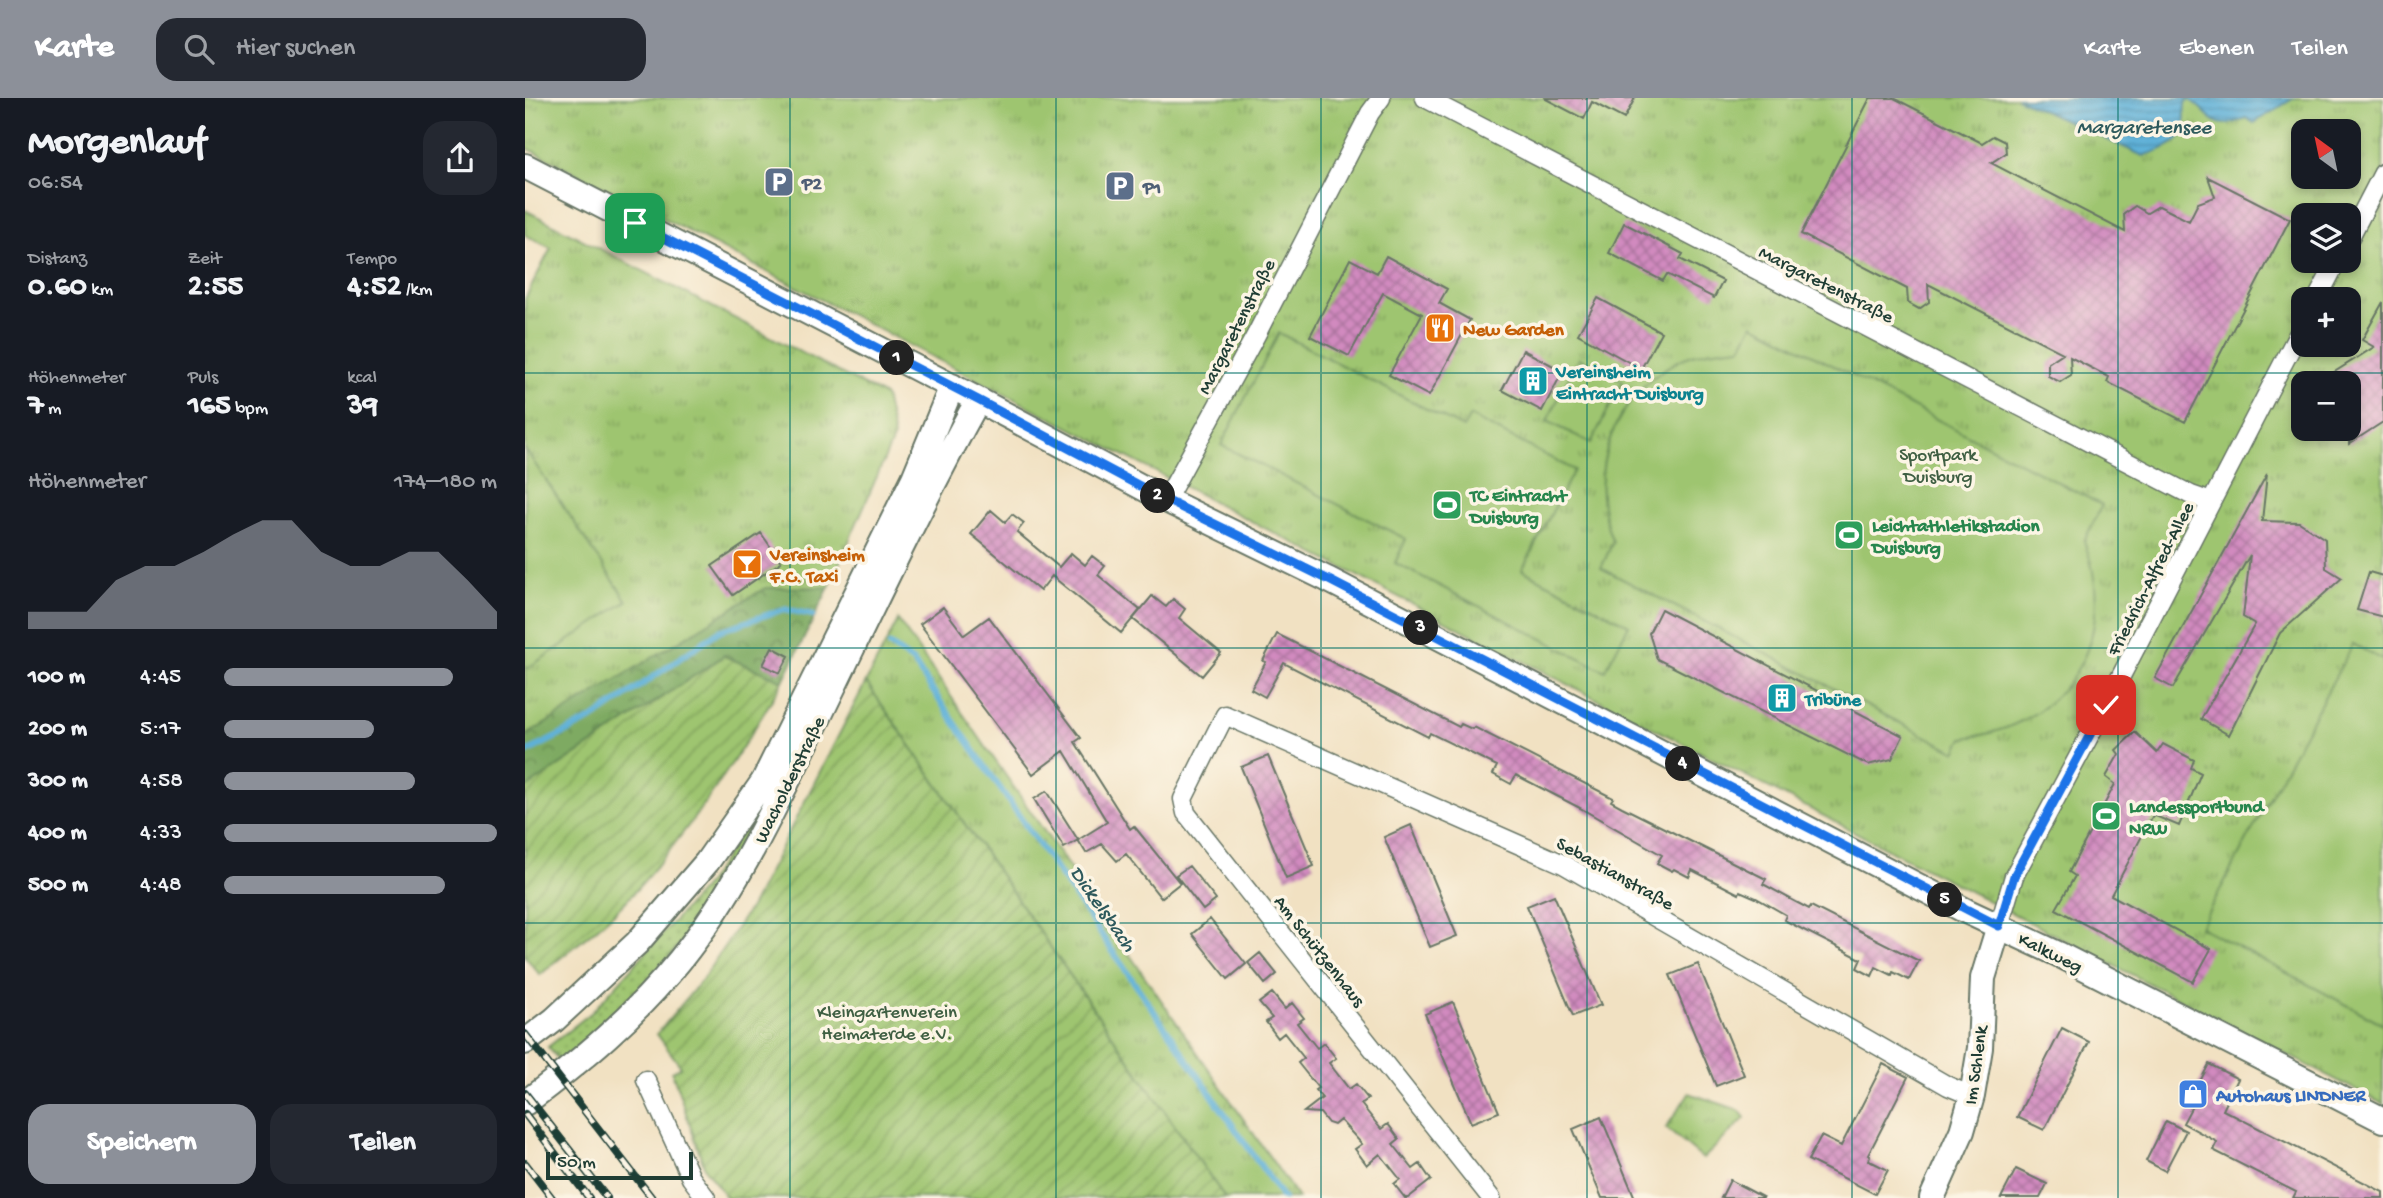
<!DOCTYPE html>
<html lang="de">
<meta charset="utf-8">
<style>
body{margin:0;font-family:"Gochi Hand",sans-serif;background:#242831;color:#f1f3f6;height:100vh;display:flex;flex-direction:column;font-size:26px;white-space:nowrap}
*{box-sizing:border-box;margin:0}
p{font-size:23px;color:#9ea1a6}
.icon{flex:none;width:38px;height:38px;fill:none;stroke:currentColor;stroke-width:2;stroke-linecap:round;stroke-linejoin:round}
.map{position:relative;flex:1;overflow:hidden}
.sheet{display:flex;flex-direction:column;background:#171b24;width:525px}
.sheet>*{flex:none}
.needle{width:46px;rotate:327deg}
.buttons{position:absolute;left:1766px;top:21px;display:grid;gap:14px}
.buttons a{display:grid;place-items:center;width:70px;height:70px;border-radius:14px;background:#171b24;box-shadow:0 4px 10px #0003;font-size:35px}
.scale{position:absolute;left:21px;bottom:18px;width:147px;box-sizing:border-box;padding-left:7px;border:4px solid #1f3d34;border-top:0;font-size:19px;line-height:24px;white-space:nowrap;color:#1f3d34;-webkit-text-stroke:5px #fcf5e5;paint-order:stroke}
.pin{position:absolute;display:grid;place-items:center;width:60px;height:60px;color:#fff;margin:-30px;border-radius:14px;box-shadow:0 4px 10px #0006}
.km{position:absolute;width:35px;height:35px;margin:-18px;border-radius:50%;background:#222;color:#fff;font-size:19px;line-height:35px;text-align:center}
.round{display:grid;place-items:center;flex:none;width:74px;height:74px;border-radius:21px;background:#242831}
.headline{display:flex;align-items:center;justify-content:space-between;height:119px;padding:0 28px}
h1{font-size:38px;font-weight:700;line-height:52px}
.figures{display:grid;grid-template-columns:repeat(3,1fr);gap:10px;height:119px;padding:7px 28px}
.figures div{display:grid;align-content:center}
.figures b{font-size:30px;font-weight:700}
.figures small{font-size:19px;font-weight:400}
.figures p{font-size:19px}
.chart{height:196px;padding:14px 28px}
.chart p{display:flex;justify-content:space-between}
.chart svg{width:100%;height:126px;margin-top:7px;fill:#8c9099;opacity:.7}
.button{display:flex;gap:14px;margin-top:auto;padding:14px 28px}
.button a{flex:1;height:80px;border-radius:21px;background:#8c9099;color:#fff;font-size:28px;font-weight:700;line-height:80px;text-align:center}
.button a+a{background:#242831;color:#f1f3f6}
ul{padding:0 28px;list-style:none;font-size:23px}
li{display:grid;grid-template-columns:112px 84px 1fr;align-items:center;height:52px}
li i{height:18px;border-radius:9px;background:#8c9099}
header{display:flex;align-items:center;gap:42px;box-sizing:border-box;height:98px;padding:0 35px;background:#8c9099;color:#fff}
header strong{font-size:33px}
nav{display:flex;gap:38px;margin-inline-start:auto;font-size:24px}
.search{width:490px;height:63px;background:#242831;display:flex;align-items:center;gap:18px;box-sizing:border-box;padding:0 24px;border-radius:21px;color:#9ea1a6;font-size:26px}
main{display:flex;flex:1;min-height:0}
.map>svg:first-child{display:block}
.grass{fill:url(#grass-dots);stroke:#5e8152;stroke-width:2}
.forest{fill:url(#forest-crowns);stroke:#4e744b;stroke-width:2}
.park{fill:url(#park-tufts);stroke:#5e8152;stroke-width:2;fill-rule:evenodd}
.garden{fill:url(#garden-furrows);stroke:#5e8152;stroke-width:2}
.pitch{fill:#9ec570;stroke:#5e8152;stroke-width:2}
.water{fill:url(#water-rules);stroke:#3e7686;stroke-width:2}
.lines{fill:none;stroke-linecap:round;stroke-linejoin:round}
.stream{stroke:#5db0d8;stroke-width:6}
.building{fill:url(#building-cross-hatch)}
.street-casing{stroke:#687666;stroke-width:21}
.secondary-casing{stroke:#687666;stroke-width:28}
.street{stroke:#fff;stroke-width:18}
.secondary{stroke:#fff;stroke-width:24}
.rail-casing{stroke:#1f3d34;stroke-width:8}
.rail{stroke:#fcf5e5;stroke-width:5;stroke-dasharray:16;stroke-linecap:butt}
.route-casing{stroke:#fff;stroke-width:14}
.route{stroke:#1a73e8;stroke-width:9}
.grid{fill:none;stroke:#0f766e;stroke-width:2;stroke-opacity:0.55}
.labels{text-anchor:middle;stroke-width:7;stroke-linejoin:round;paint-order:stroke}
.service-label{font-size:19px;font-weight:bold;fill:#4e5e75;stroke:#fcf5e5;text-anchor:start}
.street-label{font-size:19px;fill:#1f3d34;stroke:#fcf5e5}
.food-label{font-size:19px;font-weight:bold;fill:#c56008;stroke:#fcf5e5;text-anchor:start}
.culture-label{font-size:19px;font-weight:bold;fill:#0d838f;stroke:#fcf5e5;text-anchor:start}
.park-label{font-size:19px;fill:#3f5f43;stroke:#fcf5e5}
.leisure-label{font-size:19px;font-weight:bold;fill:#27864d;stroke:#fcf5e5;text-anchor:start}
.shop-label{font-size:19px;font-weight:bold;fill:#366cbe;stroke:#fcf5e5;text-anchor:start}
.water-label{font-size:21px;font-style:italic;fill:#2e5a5d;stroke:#fcf5e5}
</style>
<header>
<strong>Karte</strong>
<div class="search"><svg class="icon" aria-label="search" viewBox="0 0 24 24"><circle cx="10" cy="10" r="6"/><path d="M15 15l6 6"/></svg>Hier suchen</div>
<nav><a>Karte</a><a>Ebenen</a><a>Teilen</a></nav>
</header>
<main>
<section class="sheet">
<div class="headline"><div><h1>Morgenlauf</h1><p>06:54</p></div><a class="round"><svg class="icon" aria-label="share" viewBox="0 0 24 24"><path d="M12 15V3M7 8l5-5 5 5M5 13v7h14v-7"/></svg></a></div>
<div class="figures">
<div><p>Distanz</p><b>0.60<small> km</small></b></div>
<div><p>Zeit</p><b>2:55</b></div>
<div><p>Tempo</p><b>4:52<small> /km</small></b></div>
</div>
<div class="figures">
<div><p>Höhenmeter</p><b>7<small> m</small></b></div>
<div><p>Puls</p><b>165<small> bpm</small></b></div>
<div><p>kcal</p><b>39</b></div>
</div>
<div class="chart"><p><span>Höhenmeter</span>174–180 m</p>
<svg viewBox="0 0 160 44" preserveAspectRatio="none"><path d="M0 44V38L10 38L20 38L30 27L40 22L50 22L60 17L70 11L80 6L90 6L100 17L110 22L120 22L130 17L140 17L150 27L160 38V44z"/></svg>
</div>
<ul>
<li><b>100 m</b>4:45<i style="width:84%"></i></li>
<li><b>200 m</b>5:17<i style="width:55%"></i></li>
<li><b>300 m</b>4:58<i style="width:70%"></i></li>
<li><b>400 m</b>4:33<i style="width:100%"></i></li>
<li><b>500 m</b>4:48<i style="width:81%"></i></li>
</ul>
<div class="button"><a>Speichern</a><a>Teilen</a></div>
</section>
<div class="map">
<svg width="1858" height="1100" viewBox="0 0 1858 1100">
<defs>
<pattern id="grass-dots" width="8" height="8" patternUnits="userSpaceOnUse" patternTransform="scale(1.75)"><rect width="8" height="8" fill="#9ec570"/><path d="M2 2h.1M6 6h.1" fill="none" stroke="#80a15d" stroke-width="1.8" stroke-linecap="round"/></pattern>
<pattern id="forest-crowns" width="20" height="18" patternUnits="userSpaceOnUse" patternTransform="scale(1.75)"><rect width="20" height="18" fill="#7eaa62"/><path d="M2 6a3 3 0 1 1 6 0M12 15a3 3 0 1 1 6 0" fill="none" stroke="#678c52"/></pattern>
<pattern id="park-tufts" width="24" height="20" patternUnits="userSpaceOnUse" patternTransform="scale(1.75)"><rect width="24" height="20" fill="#9ec570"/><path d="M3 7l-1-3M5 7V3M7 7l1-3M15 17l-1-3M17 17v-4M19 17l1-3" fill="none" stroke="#80a15d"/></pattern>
<pattern id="garden-furrows" width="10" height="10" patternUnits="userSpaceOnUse" patternTransform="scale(1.75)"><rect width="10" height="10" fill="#9ec570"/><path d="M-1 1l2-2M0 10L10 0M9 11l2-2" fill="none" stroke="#80a15d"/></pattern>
<pattern id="water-rules" width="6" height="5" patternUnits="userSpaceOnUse" patternTransform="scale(1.75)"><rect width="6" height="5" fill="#5db0d8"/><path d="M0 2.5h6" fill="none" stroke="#4c90b0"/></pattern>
<pattern id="building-cross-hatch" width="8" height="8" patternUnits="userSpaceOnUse" patternTransform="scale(1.75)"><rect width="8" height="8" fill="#d18abf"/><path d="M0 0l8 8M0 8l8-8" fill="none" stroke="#a9729c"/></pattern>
</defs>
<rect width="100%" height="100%" fill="#fcf5e5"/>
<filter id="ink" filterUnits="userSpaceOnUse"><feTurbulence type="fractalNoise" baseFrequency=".0143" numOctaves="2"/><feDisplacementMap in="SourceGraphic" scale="14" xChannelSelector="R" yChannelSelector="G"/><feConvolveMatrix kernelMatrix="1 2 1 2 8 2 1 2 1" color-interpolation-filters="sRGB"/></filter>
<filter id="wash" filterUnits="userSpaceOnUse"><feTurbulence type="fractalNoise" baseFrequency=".00686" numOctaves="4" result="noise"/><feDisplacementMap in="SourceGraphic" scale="28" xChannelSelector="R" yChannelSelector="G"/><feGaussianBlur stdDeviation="1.57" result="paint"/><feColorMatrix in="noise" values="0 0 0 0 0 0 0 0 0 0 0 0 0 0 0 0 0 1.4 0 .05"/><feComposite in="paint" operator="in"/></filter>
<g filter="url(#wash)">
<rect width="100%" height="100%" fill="#f1e1c2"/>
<path class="grass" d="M240,698L245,701C217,753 185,810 147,856C114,896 74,930 36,965L23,949L67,914L183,785Z"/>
<path class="forest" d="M304,489L258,583L199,558L0,691V638L240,490Z"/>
<path class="park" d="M0,0H1858V1006L0,49ZM1778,33H1824V79H1778ZM1778,117H1824V163H1778ZM1778,201H1824V247H1778ZM1778,285H1824V331H1778Z
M0,112L360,298L369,339L304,489L240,490L0,638V201L26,150L0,137Z
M373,522L773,1100H700L341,584Z
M1164,995L1214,1012L1220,1020L1178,1061L1141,1030Z"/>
<path class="garden" d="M199,558L258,583C213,660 164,734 104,800C79,827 43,853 15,877L0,858V691Z
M341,584L700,1100H202L180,1071L147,974L156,969L132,936L177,882L226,808Z"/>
<path class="pitch" d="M1228,226L1577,407L1559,443C1597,540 1540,629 1438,640L1431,654L1076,470L1088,444C1059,376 1087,298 1153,263C1172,253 1194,251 1216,249Z
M754,235L938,330L945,318L1049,372L997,472L1104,527L1080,573L870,465L881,441L696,347Z
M1054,260L1098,283L1066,345L1022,323Z
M0,351L102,503L0,572Z
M1828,546L1858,562V926L1675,829Z"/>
<path class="water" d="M1492,0H1769L1729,25L1721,20C1687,36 1687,16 1665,2L1661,3C1658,11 1660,16 1660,25C1661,45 1633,53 1618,58Z"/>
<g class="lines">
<path class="stream" d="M365,547L388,564L758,1100
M0,655L69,620L194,533L259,511L288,517"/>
</g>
<g id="blocks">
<path class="building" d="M1019,0H1110L1099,21L1067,4L1059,21Z
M1345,0H1369L1457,45L1468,38L1480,44L1481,55L1466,65L1600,134L1599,116L1610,108L1622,115L1634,108L1664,123L1673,105L1690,99L1683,79L1765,121L1660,324L1582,284L1584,279L1545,259L1546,277L1535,284L1523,278V265L1538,255L1403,186L1404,204L1394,211L1383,205L1382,191L1276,136Z
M1099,125L1158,156L1155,161L1198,183L1189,200L1142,176L1138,183L1084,155Z
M861,158L922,191L914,205L945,222L904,298L864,277L897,216L858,195L824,258L785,238L825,161L852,175Z
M1073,200L1136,234L1116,271L1053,236Z
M1858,204V324L1824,346V285H1792L1849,249L1837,242Z
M998,252L1038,273L1017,313L977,292Z
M1742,376L1737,423L1774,424L1800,441L1801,470L1817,480L1755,535L1704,637L1676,621L1730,526L1718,519L1725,457L1648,590L1630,580Z
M466,412L480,424L487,416L499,425L492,434L534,469L546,455L560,467L567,458L580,468L573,477L615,512L596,535L527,478L515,493L446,436Z
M236,435L256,464L208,497L187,468Z
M1844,474L1858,478V519L1832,512Z
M627,498L641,509L648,501L660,511L654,520L696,555L677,578L608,521Z
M418,509L439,537L464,519L556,640L550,644L605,731L609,728L655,785L636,800L601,756L592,763L577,746L561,755L553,742L582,724L539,653L508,676L395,526Z
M1136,511L1378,638L1367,661L1343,667L1132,561L1124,535Z
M752,536L934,629L936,626L947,631L949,629L1088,700L1086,703L1097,709L1241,781L1238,786L1269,803L1284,811L1286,808L1394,863L1384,882L1368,874L1367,877L1351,869L1347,878L1332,870L1336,861L1259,822L1261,817L1231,800L1215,793L1214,796L1167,772L1164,779L1149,771L1147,773L1132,765L1137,757L1055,710L991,677L986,686L968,676L972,668L905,635L903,639L759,565L740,599L726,591L741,564L738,563Z
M247,549L264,558L255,575L238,567Z
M1610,634L1632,655L1638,646L1669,662L1666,670L1676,675L1654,728L1628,717L1586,797L1686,851L1668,884L1531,811L1550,778L1544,774L1590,686L1581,679L1594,656L1591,652Z
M743,658L789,768L761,780L716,669Z
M522,693L553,742L539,750L509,701Z
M886,727L932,838L905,849L859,739Z
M664,768L691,802L678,812L651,777Z
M1029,797L1076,907L1048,918L1002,808Z
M685,821L721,866L703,881L667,836Z
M735,855L752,876L740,886L723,865Z
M1173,866L1219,977L1191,988L1145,877Z
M747,895L760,911L767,905L779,920L772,925L792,950L799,945L811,960L804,965L824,991L831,986L843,1001L836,1006L856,1031L863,1026L874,1041L868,1046L888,1071L895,1066L906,1082L883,1100H880L869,1086L875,1081L855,1056L842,1067L830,1051L837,1046L815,1022L809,1027L803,1025L795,1015L779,1014L797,1000L790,992L793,990L773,965L779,960L759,935L753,940L741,924L747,920L734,905Z
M928,904L974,1014L946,1025L900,916Z
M1537,930L1564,944L1519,1032L1492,1019Z
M1358,966L1383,979L1343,1057L1345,1058L1343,1062L1363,1072L1350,1096L1283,1062L1296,1038L1316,1048Z
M1684,966L1713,981L1698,1012L1858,1094V1100H1768L1771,1094L1688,1052L1692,1044L1658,1025L1675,993L1671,991Z
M1076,1019L1110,1100H1077L1063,1067L1048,1031Z
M1641,1023L1661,1033L1640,1073L1621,1063Z
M1491,1071L1522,1086L1515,1100H1476Z
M1205,1082L1239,1100H1196Z"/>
</g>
</g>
<g filter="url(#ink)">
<use href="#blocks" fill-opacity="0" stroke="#687666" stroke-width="2"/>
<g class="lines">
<g class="street-casing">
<path id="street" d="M900,0L1666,397L1686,404
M1824,141L1858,75
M1792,201L1812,163
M641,402L731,237L845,15L856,0
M1474,828L1489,778L1581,607L1778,227
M121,982L166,1080L181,1100
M966,1100L661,715L658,701L700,617L1038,766L1423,988L1447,998"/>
</g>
<g class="secondary-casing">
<path id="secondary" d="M0,68L453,302L641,402L802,481L1441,813L1533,856L1858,1022
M0,944L29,922L112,845L182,764L238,684L389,380L427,288
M0,1005C56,963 111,917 155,862C213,790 251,706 292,623C344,516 395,407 453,302
M1407,1100L1437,1033L1447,998L1455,950L1458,880L1474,828"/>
</g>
<use href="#street" class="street"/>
<use href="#secondary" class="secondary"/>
<g class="rail-casing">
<path id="rail" d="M0,936L127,1100
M0,995L82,1100
M0,1016L64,1100
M0,1065L27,1100"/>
</g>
<use href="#rail" class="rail"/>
</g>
</g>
<g class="lines" filter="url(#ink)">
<g class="route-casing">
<path id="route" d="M110,125L453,302L641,402L802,481L1474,828L1489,778L1581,607"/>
</g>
<use href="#route" class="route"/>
</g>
<path class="grid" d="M265,0V1100M531,0V1100M796,0V1100M1062,0V1100M1327,0V1100M1593,0V1100M0,275H1858M0,550H1858M0,825H1858"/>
<defs>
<g id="parking-square" transform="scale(1.575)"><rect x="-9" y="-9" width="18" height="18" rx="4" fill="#5c6f8a" stroke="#fcf5e5"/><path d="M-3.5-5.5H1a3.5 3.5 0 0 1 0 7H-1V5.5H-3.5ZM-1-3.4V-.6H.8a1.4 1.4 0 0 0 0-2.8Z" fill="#fff"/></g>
<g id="restaurant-square" transform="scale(1.575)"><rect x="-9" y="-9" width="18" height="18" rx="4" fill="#e8710a" stroke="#fcf5e5"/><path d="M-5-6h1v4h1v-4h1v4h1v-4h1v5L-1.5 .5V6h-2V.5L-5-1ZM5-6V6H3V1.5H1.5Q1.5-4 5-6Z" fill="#fff"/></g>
<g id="building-square" transform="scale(1.575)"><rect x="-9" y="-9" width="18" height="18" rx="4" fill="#0f9aa8" stroke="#fcf5e5"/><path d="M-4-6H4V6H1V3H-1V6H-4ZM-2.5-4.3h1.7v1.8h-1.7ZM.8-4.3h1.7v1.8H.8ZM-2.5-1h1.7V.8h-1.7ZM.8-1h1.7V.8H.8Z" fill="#fff"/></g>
<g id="stadium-square" transform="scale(1.575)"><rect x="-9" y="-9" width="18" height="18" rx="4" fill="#2e9e5b" stroke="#fcf5e5"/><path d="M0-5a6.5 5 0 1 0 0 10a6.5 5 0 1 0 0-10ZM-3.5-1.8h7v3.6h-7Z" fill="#fff"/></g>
<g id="bar-square" transform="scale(1.575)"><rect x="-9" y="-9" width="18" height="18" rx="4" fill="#e8710a" stroke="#fcf5e5"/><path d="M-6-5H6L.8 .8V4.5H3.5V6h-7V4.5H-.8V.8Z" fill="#fff"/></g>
<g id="shop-square" transform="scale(1.575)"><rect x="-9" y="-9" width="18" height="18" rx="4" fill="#3f7fe0" stroke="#fcf5e5"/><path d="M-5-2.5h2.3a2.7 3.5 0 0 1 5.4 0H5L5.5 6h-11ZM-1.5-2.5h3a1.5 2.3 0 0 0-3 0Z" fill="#fff"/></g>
</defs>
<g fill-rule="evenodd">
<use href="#parking-square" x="254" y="84"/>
<use href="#parking-square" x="595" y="88"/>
<use href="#restaurant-square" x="915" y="230"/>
<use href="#building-square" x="1008" y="283"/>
<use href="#stadium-square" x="922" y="407"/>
<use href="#stadium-square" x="1324" y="437"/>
<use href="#bar-square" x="222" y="466"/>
<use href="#building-square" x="1257" y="600"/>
<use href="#stadium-square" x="1581" y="718"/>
<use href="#shop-square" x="1668" y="996"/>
</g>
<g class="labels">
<g class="service-label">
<text x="277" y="91">P2</text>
<text x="618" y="95">P1</text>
</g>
<g class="street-label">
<text transform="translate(1302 185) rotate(27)" y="7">Margaretenstraße</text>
<text transform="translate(710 228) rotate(-63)" y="7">Margaretenstraße</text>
<text transform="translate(1624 480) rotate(-63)" y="7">Friedrich-Alfred-Allee</text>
<text transform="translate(263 681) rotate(-64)" y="7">Wacholderstraße</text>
<text transform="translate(1091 774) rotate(29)" y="7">Sebastianstraße</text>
<text transform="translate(796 852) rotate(52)" y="7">Am Schützenhaus</text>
<text transform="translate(1526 853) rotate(26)" y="7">Kalkweg</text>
<text transform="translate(1449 967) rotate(-82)" y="7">Im Schlenk</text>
</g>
<g class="food-label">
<text x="938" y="237">New Garden</text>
<text x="245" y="462">Vereinsheim<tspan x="245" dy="22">F.C. Taxi</tspan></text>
</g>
<g class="culture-label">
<text x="1031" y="279">Vereinsheim<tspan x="1031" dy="22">Eintracht Duisburg</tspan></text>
<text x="1280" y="607">Tribüne</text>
</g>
<g class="park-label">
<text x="1413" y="362">Sportpark<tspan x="1413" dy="22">Duisburg</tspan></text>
<text x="362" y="919">Kleingartenverein<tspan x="362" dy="22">Heimaterde e.V.</tspan></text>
</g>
<g class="leisure-label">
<text x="945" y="403">TC Eintracht<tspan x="945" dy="22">Duisburg</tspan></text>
<text x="1347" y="433">Leichtathletikstadion<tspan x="1347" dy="22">Duisburg</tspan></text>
<text x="1604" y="714">Landessportbund<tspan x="1604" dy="22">NRW</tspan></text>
</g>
<g class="shop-label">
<text x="1691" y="1003">Autohaus LINDNER</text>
</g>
<g class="water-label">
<text x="1619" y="35">Margaretensee</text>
<text transform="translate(579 810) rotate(55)" y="7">Dickelsbach</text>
</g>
</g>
</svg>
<div class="buttons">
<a><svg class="needle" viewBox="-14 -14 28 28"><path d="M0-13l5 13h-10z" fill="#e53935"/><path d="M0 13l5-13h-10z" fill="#9ea1a6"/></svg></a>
<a><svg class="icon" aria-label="layers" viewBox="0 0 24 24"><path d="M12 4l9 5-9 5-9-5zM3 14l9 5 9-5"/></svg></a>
<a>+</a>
<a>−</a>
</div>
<div class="scale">50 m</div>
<div class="pin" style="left:110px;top:125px;background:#1e9e55"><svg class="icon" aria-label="arrive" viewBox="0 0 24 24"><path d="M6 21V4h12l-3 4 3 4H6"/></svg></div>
<div class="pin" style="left:1581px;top:607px;background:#d93025"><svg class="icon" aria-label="check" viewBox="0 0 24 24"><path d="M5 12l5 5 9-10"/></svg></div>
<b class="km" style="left:372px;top:260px">1</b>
<b class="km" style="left:633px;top:398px">2</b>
<b class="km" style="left:896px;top:530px">3</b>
<b class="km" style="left:1158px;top:666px">4</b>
<b class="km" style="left:1420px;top:802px">5</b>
</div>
</main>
